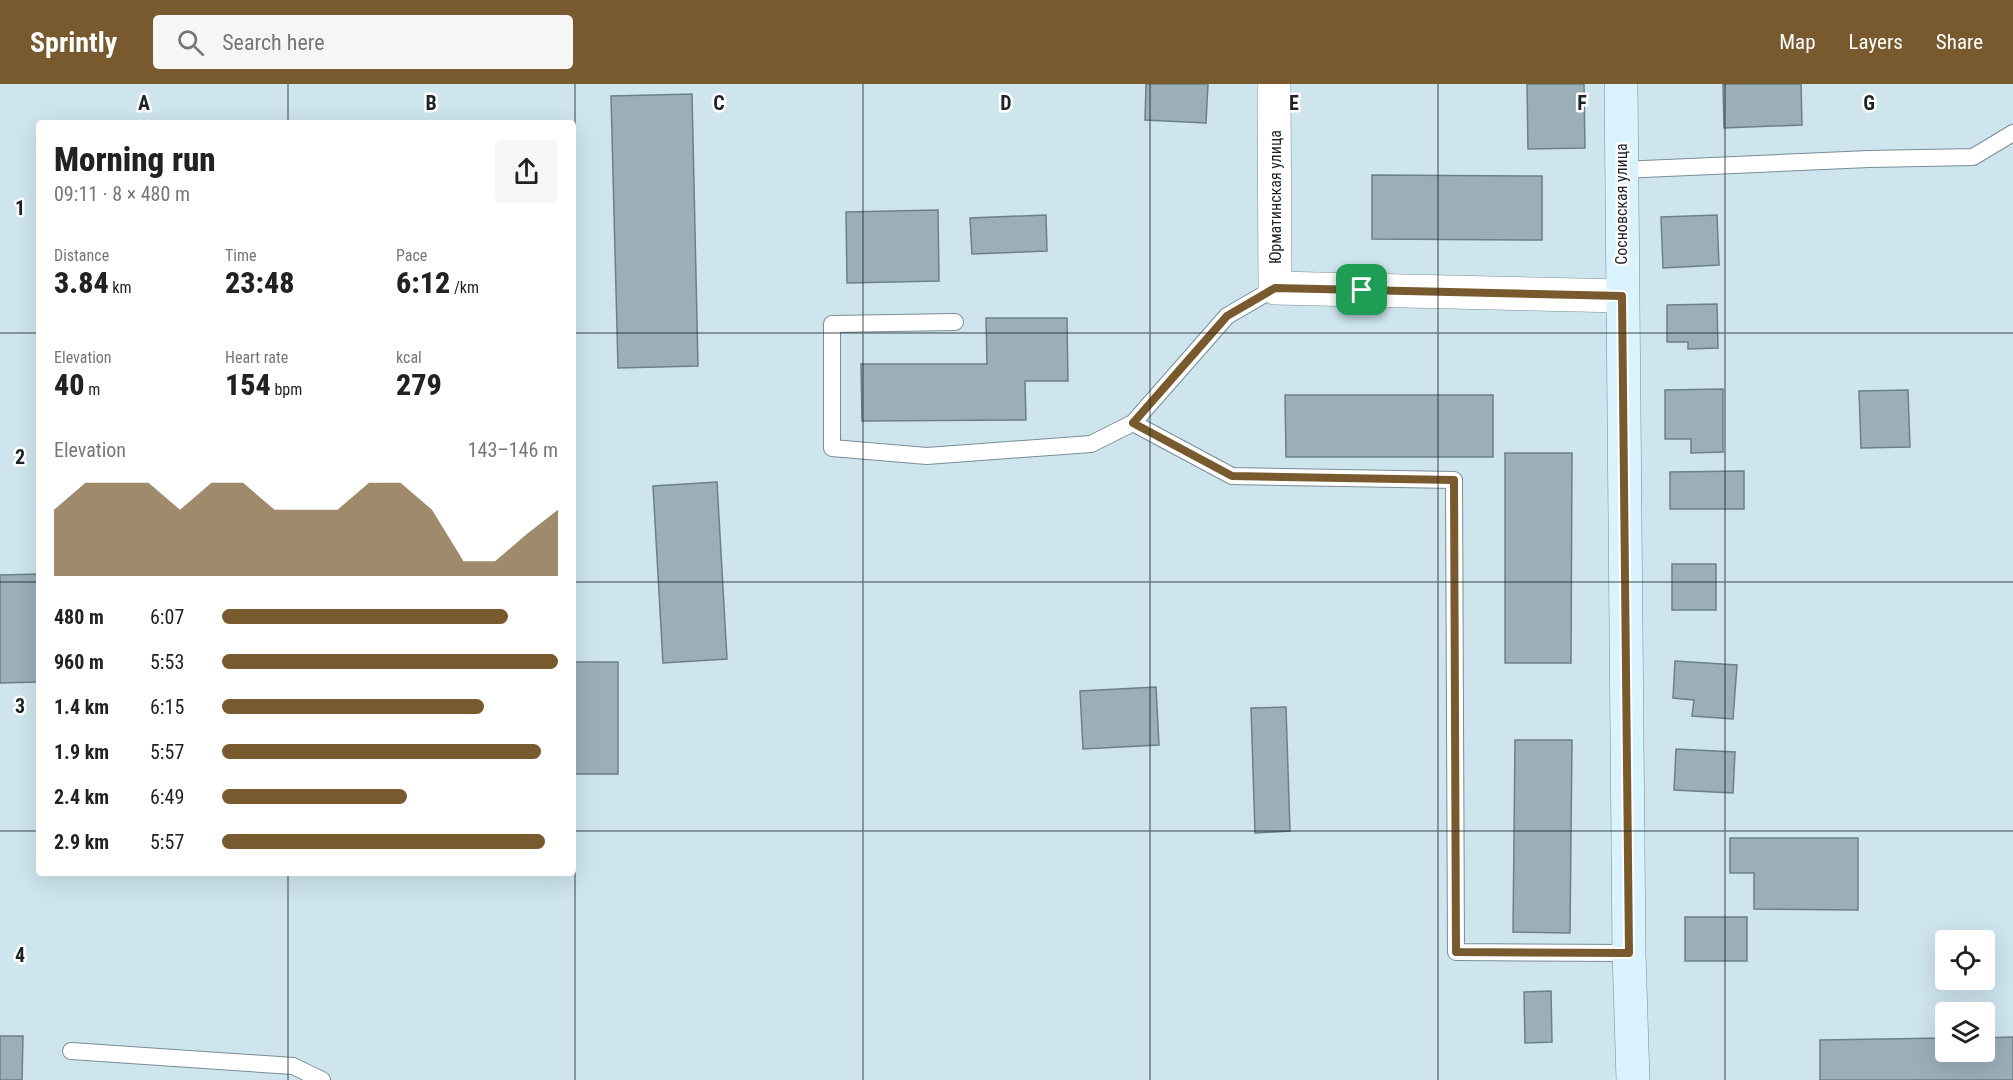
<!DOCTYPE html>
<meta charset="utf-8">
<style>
body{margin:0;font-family:"Roboto Condensed",sans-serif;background:#f6f6f6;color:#222;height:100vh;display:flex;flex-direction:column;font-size:22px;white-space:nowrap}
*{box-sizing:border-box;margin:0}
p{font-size:20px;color:#767676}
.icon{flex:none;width:33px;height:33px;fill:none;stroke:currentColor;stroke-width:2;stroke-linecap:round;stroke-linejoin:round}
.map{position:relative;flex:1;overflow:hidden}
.details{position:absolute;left:36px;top:36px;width:540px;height:756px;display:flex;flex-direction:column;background:#fff;border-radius:6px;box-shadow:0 6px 24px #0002}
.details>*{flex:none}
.buttons{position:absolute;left:1935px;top:846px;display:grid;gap:12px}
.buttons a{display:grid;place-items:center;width:60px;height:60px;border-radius:6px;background:#fff;box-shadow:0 6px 24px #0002;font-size:30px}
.pin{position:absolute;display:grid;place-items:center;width:51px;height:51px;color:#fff;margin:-26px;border-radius:12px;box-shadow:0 3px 9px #0006}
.round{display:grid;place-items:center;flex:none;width:63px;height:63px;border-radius:6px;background:#f6f6f6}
.head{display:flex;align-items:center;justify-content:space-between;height:102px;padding:0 18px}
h1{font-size:33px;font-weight:800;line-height:45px}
.stats{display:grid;grid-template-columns:repeat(3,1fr);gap:9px;height:102px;padding:6px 18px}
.stats div{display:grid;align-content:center}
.stats b{font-size:30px;font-weight:800}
.stats small{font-size:16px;font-weight:400}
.stats p{font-size:16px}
.chart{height:168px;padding:12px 18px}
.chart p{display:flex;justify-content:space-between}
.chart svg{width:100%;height:108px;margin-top:6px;fill:#785a2e;opacity:.7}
ul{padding:0 18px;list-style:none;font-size:20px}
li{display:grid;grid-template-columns:96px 72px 1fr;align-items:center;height:45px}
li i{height:15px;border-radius:8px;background:#785a2e}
header{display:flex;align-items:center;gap:36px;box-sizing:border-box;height:84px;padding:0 30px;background:#785a2e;color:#fff}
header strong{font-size:28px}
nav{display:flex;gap:33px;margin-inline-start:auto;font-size:21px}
.search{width:420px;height:54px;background:#f6f6f6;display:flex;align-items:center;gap:15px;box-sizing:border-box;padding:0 21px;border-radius:6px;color:#767676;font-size:22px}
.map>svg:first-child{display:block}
.building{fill:#9aafb8;stroke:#6c8088;stroke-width:1.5}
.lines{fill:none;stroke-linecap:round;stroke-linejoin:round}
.lane-casing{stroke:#798d96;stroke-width:18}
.street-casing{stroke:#798d96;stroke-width:34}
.secondary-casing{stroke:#798d96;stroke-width:34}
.lane{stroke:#fff;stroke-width:16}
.street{stroke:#fff;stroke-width:33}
.secondary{stroke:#d8f3fd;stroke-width:33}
.route-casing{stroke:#fff;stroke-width:12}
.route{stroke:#785a2e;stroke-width:8}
.grid{fill:none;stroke:#1b2326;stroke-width:1.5;stroke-opacity:0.55}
.labels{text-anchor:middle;stroke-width:5;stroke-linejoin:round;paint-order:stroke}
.street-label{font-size:16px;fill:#1b2326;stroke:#fff}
.grid-label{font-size:20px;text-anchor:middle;font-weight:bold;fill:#1b2326;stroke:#fff;stroke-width:5;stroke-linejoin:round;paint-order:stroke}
</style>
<header>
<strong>Sprintly</strong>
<div class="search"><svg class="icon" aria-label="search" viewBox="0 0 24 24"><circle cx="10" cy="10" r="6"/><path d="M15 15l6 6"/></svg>Search here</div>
<nav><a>Map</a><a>Layers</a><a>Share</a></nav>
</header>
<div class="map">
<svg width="2013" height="996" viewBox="0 0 2013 996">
<rect width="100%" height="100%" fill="#cee5ee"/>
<path class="building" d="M1146,0H1208L1206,39L1145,36Z
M1527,0H1584L1585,64L1528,65Z
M1723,0H1801L1802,41L1724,44Z
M692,10L698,282L618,284L611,12Z
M1372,91L1542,92V156L1372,155Z
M938,126L939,197L847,199L846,128Z
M1046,131L1047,167L972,170L970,134Z
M1717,131L1719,181L1663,184L1661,133Z
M1717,220L1718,264L1688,265V258H1667V221Z
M986,234H1067L1068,297H1025L1026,336L862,337L861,280H987Z
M1723,305V368L1691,369V355H1665V306Z
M1908,306L1910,363L1861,364L1859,307Z
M1285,311H1493V373H1286Z
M1505,369H1572L1571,579H1505Z
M1744,387V425H1670V388Z
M717,398L727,575L663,579L653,402Z
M1672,480H1716V526H1672Z
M39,490V598L0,599V491Z
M1675,577L1737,581L1733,635L1692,632L1694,616L1673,614Z
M573,578H618V690H573Z
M1156,603L1159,661L1083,665L1080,607Z
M1286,623L1290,747L1255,749L1251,624Z
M1515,656H1572L1570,849L1513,848Z
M1676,665L1735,668L1733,709L1674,706Z
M1730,754H1858V826L1754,825V789H1730Z
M1685,833H1747V877H1685Z
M1551,907L1552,958L1525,959L1524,908Z
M0,952H23L22,996H0Z
M2013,953V996H1820V956L1946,954V968H1984V954Z"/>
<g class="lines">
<g class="lane-casing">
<path id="lane" d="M1621,86L1869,75L1973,73L2013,49
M955,238L832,240V364L927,372L1091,360L1133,339L1227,232L1275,204
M1133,339L1232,392L1454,396L1456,868L1629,869
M71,967L293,982L322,996"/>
</g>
<g class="street-casing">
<path id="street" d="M1274,0L1275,204L1622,212"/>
</g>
<g class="secondary-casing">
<path id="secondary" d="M1621,0L1629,869L1633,996"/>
</g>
<use href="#lane" class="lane"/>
<use href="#street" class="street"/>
<use href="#secondary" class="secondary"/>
</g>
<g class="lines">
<g class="route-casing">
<path id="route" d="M1275,204L1622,212L1629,869L1456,868L1454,396L1232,392L1133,339L1227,232Z"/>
</g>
<use href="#route" class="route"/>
</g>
<path class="grid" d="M288,0V39M575,0V996M863,0V996M1150,0V996M1438,0V996M1725,0V996M0,249H39M573,249H2013M0,498H39M573,498H2013M0,747H39M573,747H2013M288,789V996"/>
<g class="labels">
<g class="street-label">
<text transform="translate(1275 113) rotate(-90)" y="6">Юрматинская улица</text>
<text transform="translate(1621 120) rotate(-90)" y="6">Сосновская улица</text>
</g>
</g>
<g class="grid-label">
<text x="144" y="26">A</text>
<text x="431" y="26">B</text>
<text x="719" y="26">C</text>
<text x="1006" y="26">D</text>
<text x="1294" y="26">E</text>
<text x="1582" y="26">F</text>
<text x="1869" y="26">G</text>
<text x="20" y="131">1</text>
<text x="20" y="380">2</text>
<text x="20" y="629">3</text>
<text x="20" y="878">4</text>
</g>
</svg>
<div class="buttons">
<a><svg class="icon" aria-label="locate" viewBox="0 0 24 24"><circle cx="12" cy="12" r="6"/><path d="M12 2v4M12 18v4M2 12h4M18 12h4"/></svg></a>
<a><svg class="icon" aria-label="layers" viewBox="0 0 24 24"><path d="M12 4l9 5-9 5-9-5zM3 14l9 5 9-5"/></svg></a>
</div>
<div class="pin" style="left:1362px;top:206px;background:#1e9e55"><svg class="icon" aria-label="arrive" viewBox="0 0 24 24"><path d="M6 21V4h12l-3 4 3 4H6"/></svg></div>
<section class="details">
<div class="head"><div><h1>Morning run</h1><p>09:11 · 8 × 480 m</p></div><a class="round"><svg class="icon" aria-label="share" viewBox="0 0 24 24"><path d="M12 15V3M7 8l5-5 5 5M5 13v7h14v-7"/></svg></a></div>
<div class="stats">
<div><p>Distance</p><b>3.84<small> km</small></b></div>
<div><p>Time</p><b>23:48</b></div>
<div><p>Pace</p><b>6:12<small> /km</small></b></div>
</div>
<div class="stats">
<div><p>Elevation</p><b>40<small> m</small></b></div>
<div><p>Heart rate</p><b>154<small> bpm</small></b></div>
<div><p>kcal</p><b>279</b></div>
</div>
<div class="chart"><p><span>Elevation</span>143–146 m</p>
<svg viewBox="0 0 160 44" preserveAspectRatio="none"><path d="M0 44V17L10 6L20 6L30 6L40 17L50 6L60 6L70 17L80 17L90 17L100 6L110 6L120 17L130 38L140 38L150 27L160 17V44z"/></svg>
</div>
<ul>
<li><b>480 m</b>6:07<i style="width:85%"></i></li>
<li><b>960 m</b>5:53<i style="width:100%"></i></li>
<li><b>1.4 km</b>6:15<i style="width:78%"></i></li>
<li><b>1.9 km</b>5:57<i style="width:95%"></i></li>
<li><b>2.4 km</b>6:49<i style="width:55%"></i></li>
<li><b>2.9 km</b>5:57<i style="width:96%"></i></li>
</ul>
</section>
</div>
